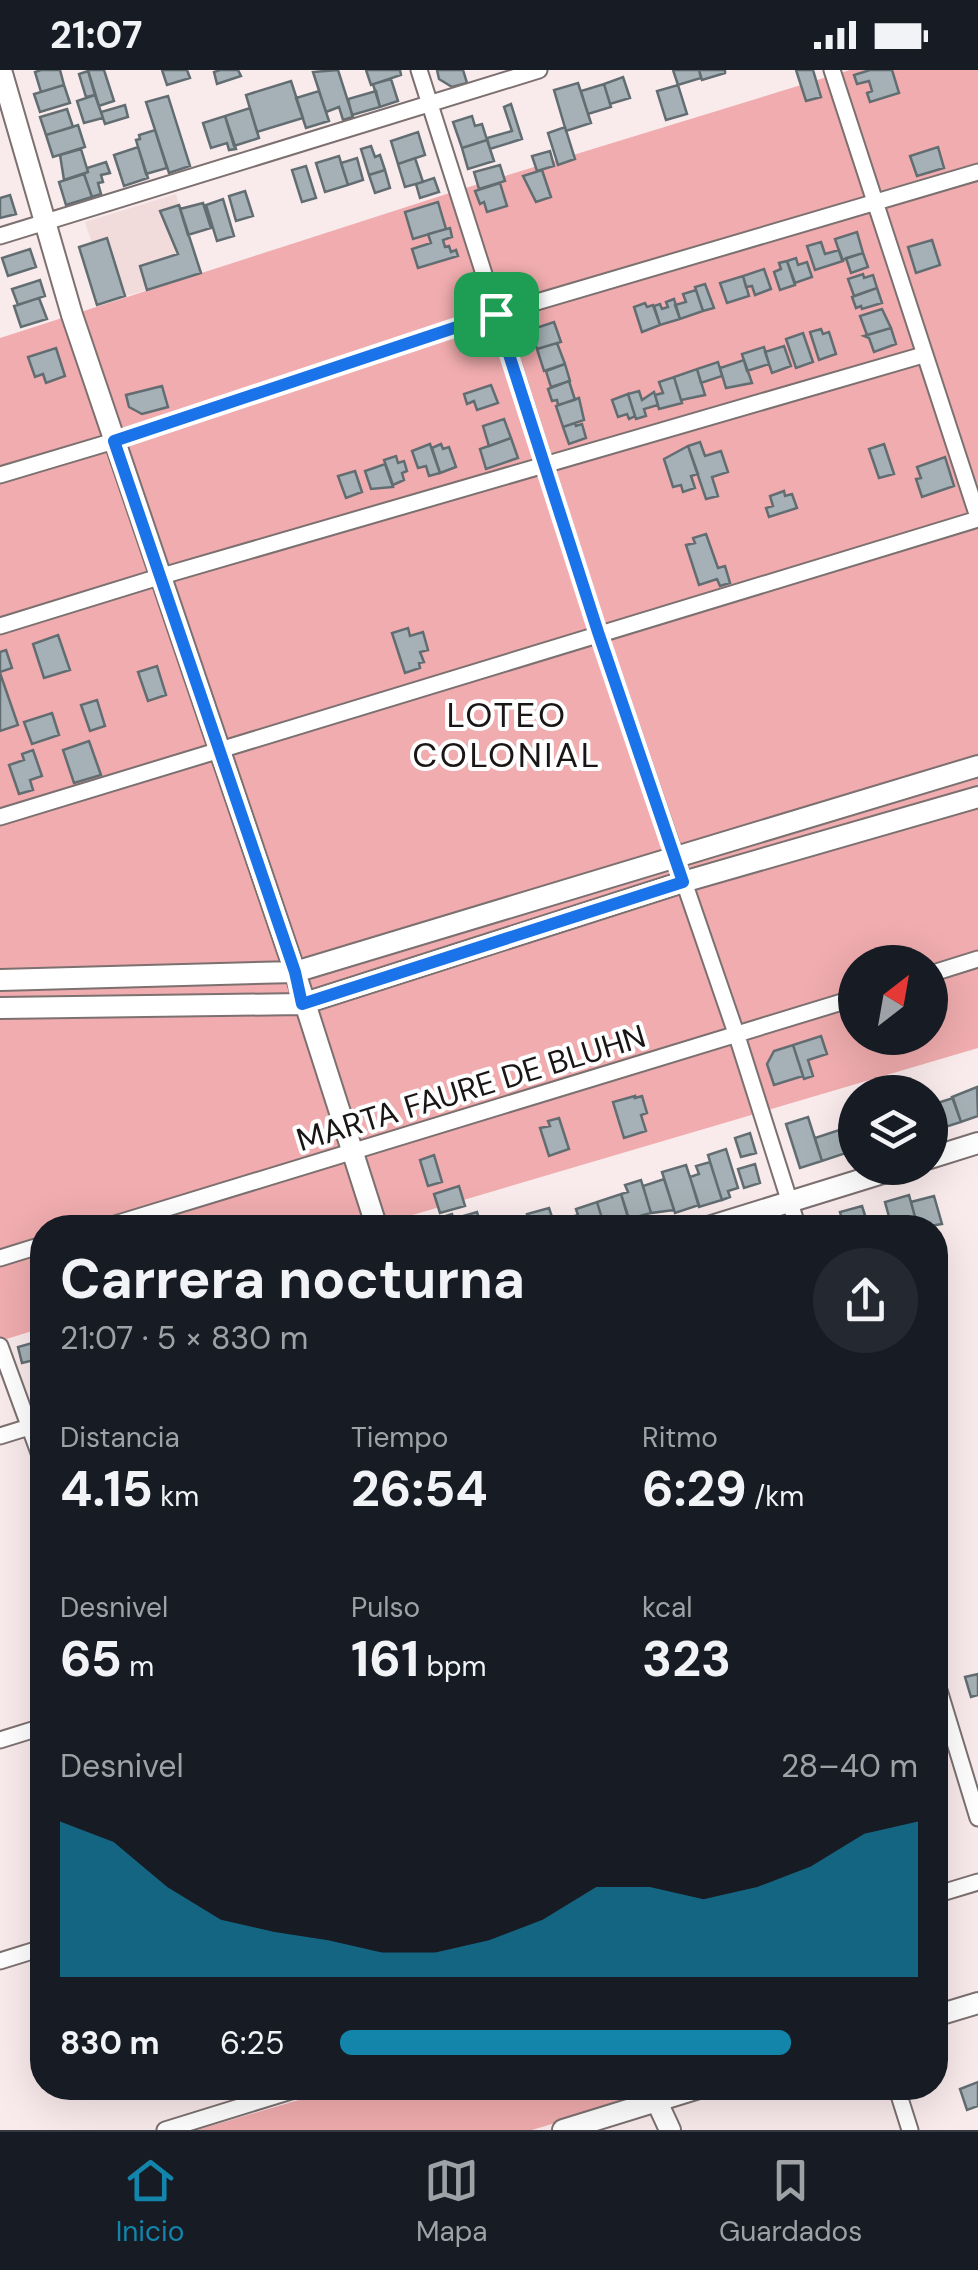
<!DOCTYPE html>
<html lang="es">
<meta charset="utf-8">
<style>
body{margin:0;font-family:"DM Sans",sans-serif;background:#242831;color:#f1f3f6;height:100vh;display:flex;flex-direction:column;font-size:38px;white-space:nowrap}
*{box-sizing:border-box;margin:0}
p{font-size:32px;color:#9ea1a6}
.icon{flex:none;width:55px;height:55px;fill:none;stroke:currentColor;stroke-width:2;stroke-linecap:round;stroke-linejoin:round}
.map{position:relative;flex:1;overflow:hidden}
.details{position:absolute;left:30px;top:1145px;width:918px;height:885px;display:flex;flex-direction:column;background:#171b24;border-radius:40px;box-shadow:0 10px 40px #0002}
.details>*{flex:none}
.needle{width:65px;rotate:31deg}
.fabs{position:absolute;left:838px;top:875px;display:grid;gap:20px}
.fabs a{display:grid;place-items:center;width:110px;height:110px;border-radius:50%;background:#171b24;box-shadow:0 10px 40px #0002;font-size:50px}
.pin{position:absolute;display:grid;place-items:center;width:85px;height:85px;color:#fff;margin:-42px;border-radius:20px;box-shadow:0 5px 15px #0006}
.round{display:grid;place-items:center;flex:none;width:105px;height:105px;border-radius:52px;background:#242831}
.headline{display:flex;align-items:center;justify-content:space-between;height:170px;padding:0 30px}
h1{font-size:55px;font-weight:700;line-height:75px}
.metrics{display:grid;grid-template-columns:repeat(3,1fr);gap:15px;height:170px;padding:10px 30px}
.metrics div{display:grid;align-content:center}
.metrics b{font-size:50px;font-weight:700}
.metrics small{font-size:28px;font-weight:400}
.metrics p{font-size:28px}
.chart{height:280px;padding:20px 30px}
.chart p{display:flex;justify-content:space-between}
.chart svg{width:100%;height:180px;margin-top:10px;fill:#1385ab;opacity:.7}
ul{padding:0 30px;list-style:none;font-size:32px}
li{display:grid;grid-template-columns:160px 120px 1fr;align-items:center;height:75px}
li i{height:25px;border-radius:12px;background:#1385ab}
.status{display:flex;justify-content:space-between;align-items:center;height:70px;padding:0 50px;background:#171b24;direction:ltr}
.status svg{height:28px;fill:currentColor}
.menu{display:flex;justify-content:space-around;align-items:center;height:140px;border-top:2px solid #363941;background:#171b24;font-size:28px;color:#9ea1a6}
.menu a{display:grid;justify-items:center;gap:5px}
.menu .current{color:#1385ab}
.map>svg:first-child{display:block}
.built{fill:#f2dbdb}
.green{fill:#f0acae;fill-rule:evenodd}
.building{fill:#a5b1b6;stroke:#626d72;stroke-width:2.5}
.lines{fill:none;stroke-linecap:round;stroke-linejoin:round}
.minor-casing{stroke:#7c7070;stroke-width:19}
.tertiary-casing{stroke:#7c7070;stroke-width:24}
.minor{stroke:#fff;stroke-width:15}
.tertiary{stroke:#fff;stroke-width:20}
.route-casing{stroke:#fff;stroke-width:20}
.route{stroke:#1a73e8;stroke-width:12}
.labels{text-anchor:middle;stroke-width:8;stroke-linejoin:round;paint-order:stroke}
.street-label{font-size:32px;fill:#1b1616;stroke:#fff}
.neighbourhood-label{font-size:35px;letter-spacing:2.5px;fill:#1b1616;stroke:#fff}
</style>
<div class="status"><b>21:07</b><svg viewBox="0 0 49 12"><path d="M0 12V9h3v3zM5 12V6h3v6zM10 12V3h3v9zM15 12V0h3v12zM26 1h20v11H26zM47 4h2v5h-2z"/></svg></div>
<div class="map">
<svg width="978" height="2060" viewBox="0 0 978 2060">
<rect width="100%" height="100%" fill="#f9eaeb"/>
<path class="built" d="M176,124L179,135L161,141L178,184L140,196L147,220L125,226L107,169L92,173L85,152Z"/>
<path class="green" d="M850,0H978V978L372,1157L42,1158V1258L0,1271V268L456,121ZM855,892H930V968H855Z
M339,2018H638L641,2027L532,2060H197Z"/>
<path class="building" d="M41,0H60L64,15L41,22L35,2Z
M88,0H104L114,31L99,36Z
M162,0H187L190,8L167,15Z
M220,0H238L241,6L217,14L214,2Z
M338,0L353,47L343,50L339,37L326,42L313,2Z
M366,0H400L401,5L371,15Z
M437,0H463L467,13L452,17L439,9Z
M673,0H699L701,8L678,15Z
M699,0H725V3L702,10Z
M796,0H813L821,27L806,31Z
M870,0H892L899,23L870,32L867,23L872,21L869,11L857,14L854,5Z
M88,1L95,25L86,27L79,4Z
M623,7L630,28L610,34L604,14Z
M391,9L398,31L380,37L373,14Z
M291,11L303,48L257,62L246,25Z
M578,13L591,53L566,61L554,20Z
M604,14L611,37L588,44L581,21Z
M64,15L70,33L40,42L34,24Z
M678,15L687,44L666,50L657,21Z
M319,21L329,51L306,58L296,28Z
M376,21L380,37L352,45L348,29Z
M95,25L103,48L84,53L77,31Z
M168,26L190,96L169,103L146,32Z
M511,34L522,69L490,79L487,68L512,61L504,37Z
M125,35L128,47L105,54L101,42Z
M250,38L259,68L234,76L225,46Z
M67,39L73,57L46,65L40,47Z
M225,46L236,79L229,80L227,73L211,78L203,53Z
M472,46L475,56L482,54L487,70L462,78L453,52Z
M78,55L85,77L53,87L46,65Z
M565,57L575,89L558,95L548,63Z
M155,60L167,98L146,104L136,70L140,69L139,65Z
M418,62L425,85L398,94L391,71Z
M487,70L494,91L468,99L462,78Z
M371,76L375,87L380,85L385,100L369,105L361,79Z
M138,77L148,108L124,116L114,85Z
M938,77L944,98L917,106L910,86Z
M81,79L88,102L64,110L60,85Z
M550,81L554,96L537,101L532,86Z
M339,86L348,115L325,122L316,93Z
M357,88L363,110L348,115L341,93Z
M415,88L423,112L405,117L398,94Z
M106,92L110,103L101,105L103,112L98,113L101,124L92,127L84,104L88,102L87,98Z
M500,95L505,111L479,119L474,102Z
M306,96L316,128L302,132L292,100Z
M385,100L390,118L375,123L369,105Z
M542,100L551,127L536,132L523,106Z
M84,104L92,127L66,135L59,112Z
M434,108L439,122L420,128L416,114Z
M500,113L507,136L487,142L484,132L480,134L475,121Z
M245,121L253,146L236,151L229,126Z
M10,125L16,144L0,148V128Z
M223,129L234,166L217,171L206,135Z
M438,132L446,159L413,169L405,142Z
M203,133L211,158L188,165L180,139Z
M179,135L201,203L147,220L140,196L178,184L160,141Z
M450,158L452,167L443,170L445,177L449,176L451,182L456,180L458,186L418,198L412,179L431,173L428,164Z
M857,162L863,183L842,190L835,169Z
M107,168L125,226L97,235L79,177Z
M932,170L940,195L916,203L908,177Z
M821,172L825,184L839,180L843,191L815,200L807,176Z
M30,179L36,197L8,206L2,188Z
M863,183L868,197L851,203L846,188Z
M796,188L798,195L807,192L812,207L795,213L787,191Z
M787,191L795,215L780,220L774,202L781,199L779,193Z
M764,199L771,219L755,225L752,216L746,217L743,206Z
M863,204L864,208L873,205L877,218L854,226L848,209Z
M743,206L749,226L727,233L720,213Z
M40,210L45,226L18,235L12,219Z
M705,214L714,238L703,241L695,217Z
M877,218L882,233L862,239L861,236L856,238L852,227Z
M696,220L703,241L680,249L675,235L686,232L683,224Z
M39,228L47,249L21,257L14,236Z
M674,229L680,249L660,255L654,236L660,234L662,239L668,237L666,232Z
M645,233L647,237L653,235L660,255L642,262L634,237Z
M882,239L891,258L867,265L860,246Z
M554,252L561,272L537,279L530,260Z
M891,258L896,274L874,282L869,268L864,266Z
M821,259L823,264L829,262L836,284L819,290L810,262Z
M803,263L813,292L796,298L786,269Z
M557,273L565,294L544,301L537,279Z
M784,276L791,296L772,303L765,282Z
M764,277L769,294L747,301L742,284Z
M56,278L65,306L46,313L43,304L35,307L28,287Z
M744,290L752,313L726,318L720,298Z
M718,292L722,306L701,313L697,299Z
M565,294L570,311L551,317L546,301Z
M697,299L705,325L681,330L674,307Z
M674,307L682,333L659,339L655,325L663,323L659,312Z
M569,311L575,330L558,335L557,330L552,331L548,319Z
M491,315L498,333L477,340L474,331L467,334L464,324Z
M162,316L168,337L142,344L129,337L126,325Z
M639,321L642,330L654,322L658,335L644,339L646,346L636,349L628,324Z
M628,324L635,346L629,349L627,344L618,347L612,330Z
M579,328L584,350L563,357L556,336Z
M504,349L511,368L489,376L483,356Z
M575,353L576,356L582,354L586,368L569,374L563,357Z
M511,368L518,388L486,399L480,379Z
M700,372L705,386L721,381L728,402L712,407L718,426L706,429L688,376Z
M430,374L440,403L429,406L426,396L418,398L412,381Z
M441,374L443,379L449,377L456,397L440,403L432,378Z
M884,374L894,404L879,408L869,379Z
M688,376L698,404L691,406L695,418L683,422L681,415L673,417L664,389Z
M396,386L398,393L404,391L407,401L402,403L404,410L393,415L384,390Z
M945,387L954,416L922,427L916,409L921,408L917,397Z
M385,394L393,417L371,419L365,401Z
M355,401L362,422L346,428L338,406Z
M784,421L785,426L792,424L797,438L769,447L766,438L773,436L770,426Z
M706,464L718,498L725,496L730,513L720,516L717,509L699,515L686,475L695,473L693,468Z
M408,558L410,566L423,562L428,580L420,582L424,592L419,593L420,598L405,603L392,563Z
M58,565L70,600L44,608L33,574Z
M6,580L12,598L0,602V582Z
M157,596L166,625L148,631L138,602Z
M0,603L18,655L0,661Z
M97,630L105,656L90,661L81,635Z
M52,643L59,665L32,674L24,652Z
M89,671L101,705L74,713L63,680Z
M33,680L42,706L30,710L33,720L19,724L9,695L24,690L22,684Z
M821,966L827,984L808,990L813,1006L804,1009L793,975Z
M882,968H905L908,978L886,981Z
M793,975L803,1006L774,1015L767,994L774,981Z
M977,1017L978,1046L961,1052L952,1027Z
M635,1026V1028L642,1026L647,1043L641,1045L646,1061L624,1068L613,1032Z
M953,1028L961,1052L939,1059L931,1035Z
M808,1047L822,1091L800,1098L786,1054Z
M559,1048L569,1079L549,1086L540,1058L550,1056L548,1051Z
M855,1055V1089L849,1091L839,1060Z
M839,1060L846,1083L822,1091L815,1068Z
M750,1063L756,1083L741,1087L735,1068Z
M726,1079L738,1118L728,1121L730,1127L722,1130L708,1085Z
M434,1085L442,1112L428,1116L420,1090Z
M710,1092L722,1130L699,1137L690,1107L699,1104L696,1096Z
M755,1094L760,1113L744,1118L738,1099Z
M686,1095L699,1135L675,1143L662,1102Z
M664,1109L674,1140L651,1143L643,1116Z
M641,1110L651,1143L629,1149L621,1124L628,1122L625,1115Z
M459,1116L465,1136L440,1143L434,1124Z
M621,1124L631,1158H605L597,1132Z
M909,1125L915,1147L891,1154L885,1132Z
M934,1126L942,1154L918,1158L911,1132Z
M597,1132L604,1155L582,1158L576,1139Z
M862,1136L869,1158H845L840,1142Z
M549,1138L553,1150L531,1157L527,1144Z
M477,1142L482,1158H464L467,1157L463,1146Z
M452,1144L456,1158H431L429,1151Z
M578,1145L582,1158H556L554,1152Z
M39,1271L42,1282L37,1283L38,1289L22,1293L18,1277Z
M978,1604V1625L971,1627L965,1607Z
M978,2012V2036L967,2040L960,2019Z"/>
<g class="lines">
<g class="minor-casing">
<path id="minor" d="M419,0L598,562L737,966L798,1158
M832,0L978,447
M0,166L539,0
M0,405L114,371L496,244L978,102
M0,556L162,506L923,285
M0,747L978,449
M930,904L978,889
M102,1158L855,928
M0,1188L42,1175
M0,1276L42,1391
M0,1366L42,1353
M935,1607L978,1748
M0,1670L42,1657
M935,1825L978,1812
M0,1891L42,1878
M897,2019L910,2060
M165,2060L301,2018"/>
</g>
<g class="tertiary-casing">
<path id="tertiary" d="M1,0L72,245L295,902L377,1158
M0,910L295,902L978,696
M0,938L302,934L683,812L978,727
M930,1088L978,1073
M705,1158L899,1098
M935,1946L978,1933
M652,2021L670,2060
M563,2060L699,2018"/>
</g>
<use href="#minor" class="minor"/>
<use href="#tertiary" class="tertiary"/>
</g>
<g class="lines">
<g class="route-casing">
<path id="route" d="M496,244L598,562L683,812L302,934L295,902L114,371Z"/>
</g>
<use href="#route" class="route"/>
</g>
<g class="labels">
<g class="street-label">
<text transform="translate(471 1018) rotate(-17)" y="11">MARTA FAURE DE BLUHN</text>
</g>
<g class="neighbourhood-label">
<text x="507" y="657">LOTEO<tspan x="507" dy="40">COLONIAL</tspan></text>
</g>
</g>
</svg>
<div class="fabs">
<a><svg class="needle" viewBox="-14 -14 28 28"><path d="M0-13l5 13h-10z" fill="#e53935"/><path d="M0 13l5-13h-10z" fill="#9ea1a6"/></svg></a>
<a><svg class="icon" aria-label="layers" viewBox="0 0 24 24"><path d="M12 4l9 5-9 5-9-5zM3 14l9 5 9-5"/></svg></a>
</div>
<div class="pin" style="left:496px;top:244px;background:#1e9e55"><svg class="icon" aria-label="arrive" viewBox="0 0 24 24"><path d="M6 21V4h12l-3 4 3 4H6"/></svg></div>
<section class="details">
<div class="headline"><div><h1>Carrera nocturna</h1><p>21:07 · 5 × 830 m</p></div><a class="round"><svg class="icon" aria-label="share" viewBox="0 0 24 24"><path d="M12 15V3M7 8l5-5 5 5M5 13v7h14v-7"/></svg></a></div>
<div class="metrics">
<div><p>Distancia</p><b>4.15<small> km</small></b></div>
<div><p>Tiempo</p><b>26:54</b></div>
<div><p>Ritmo</p><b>6:29<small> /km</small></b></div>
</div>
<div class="metrics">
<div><p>Desnivel</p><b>65<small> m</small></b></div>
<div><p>Pulso</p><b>161<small> bpm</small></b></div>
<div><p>kcal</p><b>323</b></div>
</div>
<div class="chart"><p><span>Desnivel</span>28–40 m</p>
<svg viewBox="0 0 160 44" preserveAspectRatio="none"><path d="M0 44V6L10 11L20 22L30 30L40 33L50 35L60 38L70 38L80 35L90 30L100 22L110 22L120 25L130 22L140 17L150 9L160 6V44z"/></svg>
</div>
<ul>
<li><b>830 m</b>6:25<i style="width:78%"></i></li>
</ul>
</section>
</div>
<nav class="menu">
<a class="current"><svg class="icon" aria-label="home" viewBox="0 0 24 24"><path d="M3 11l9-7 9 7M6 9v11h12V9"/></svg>Inicio</a>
<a><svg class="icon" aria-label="map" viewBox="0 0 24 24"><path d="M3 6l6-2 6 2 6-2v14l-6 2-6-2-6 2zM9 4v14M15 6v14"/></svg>Mapa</a>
<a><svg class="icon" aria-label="saved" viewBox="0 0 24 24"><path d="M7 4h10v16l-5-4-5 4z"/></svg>Guardados</a>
</nav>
